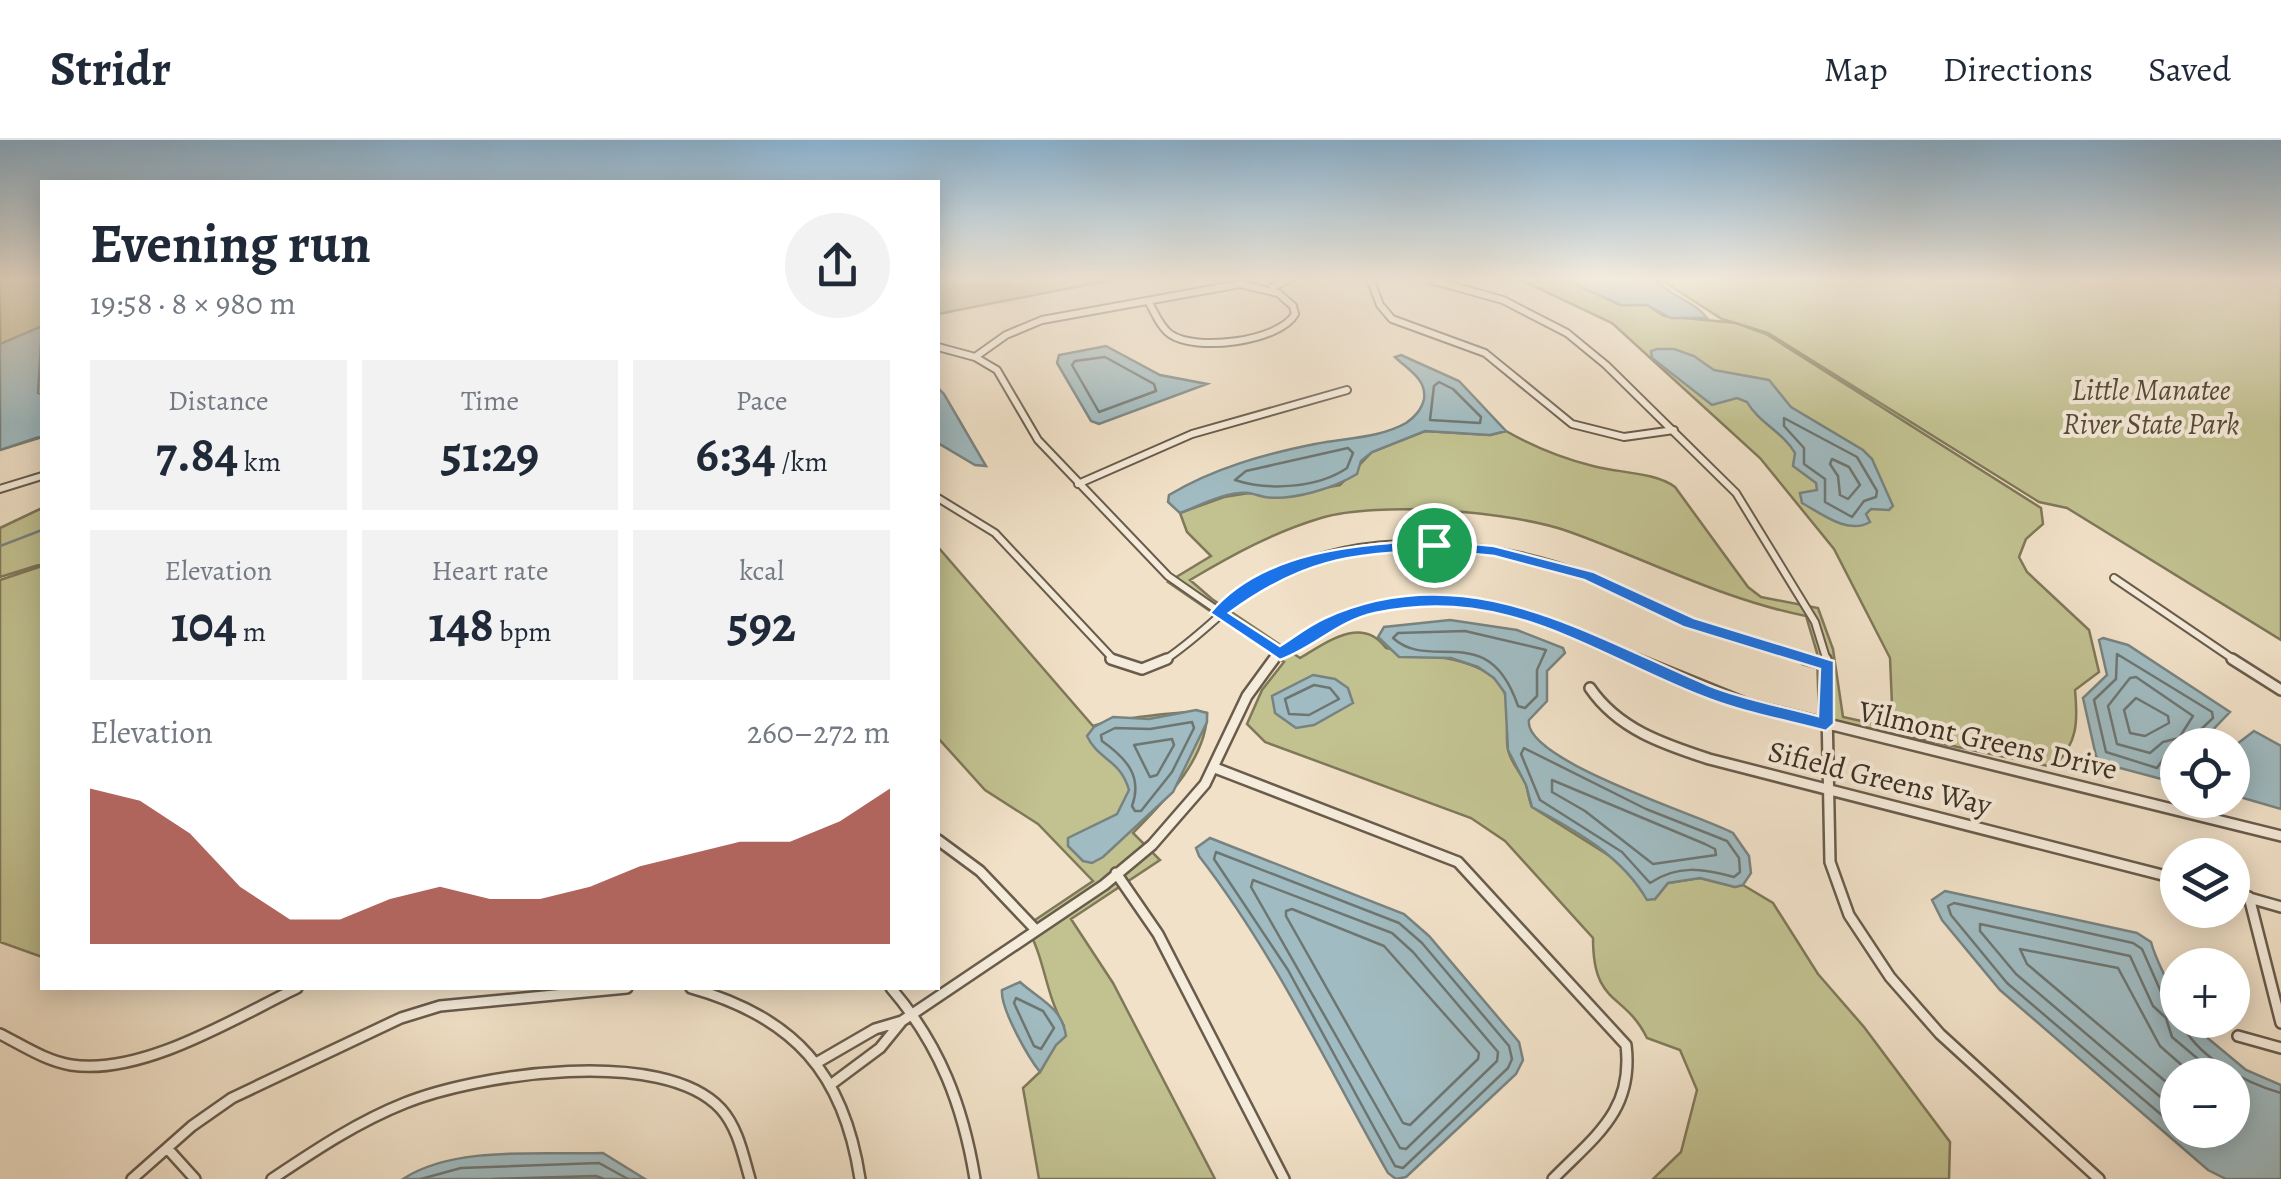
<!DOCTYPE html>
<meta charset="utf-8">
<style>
body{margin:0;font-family:Alegreya,serif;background:#f2f2f3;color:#1f2937;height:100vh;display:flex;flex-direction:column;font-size:38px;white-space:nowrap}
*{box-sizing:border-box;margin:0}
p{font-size:32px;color:#747a83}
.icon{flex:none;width:55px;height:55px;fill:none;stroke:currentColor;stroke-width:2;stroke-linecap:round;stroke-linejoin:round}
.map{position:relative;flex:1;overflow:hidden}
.panel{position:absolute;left:40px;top:40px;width:900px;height:810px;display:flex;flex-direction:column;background:#fff;border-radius:0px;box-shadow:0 5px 25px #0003}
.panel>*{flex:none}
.fabs{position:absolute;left:2160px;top:588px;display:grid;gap:20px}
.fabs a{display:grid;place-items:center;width:90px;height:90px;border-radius:50%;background:#fff;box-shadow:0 5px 25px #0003;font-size:50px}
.pin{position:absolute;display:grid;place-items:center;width:85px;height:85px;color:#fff;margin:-42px;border:5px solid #fff;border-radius:50%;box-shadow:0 2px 10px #0007}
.round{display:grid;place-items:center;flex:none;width:105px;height:105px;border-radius:52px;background:#f2f2f3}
.overview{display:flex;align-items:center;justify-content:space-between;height:170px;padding:0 50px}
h1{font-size:55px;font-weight:700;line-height:75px}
.figures{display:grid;grid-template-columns:repeat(3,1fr);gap:15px;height:170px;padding:10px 50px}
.figures div{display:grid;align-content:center;border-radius:0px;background:#f2f2f3;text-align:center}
.figures b{font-size:50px;font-weight:700}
.figures small{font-size:28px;font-weight:400}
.figures p{font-size:28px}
.chart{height:280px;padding:20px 50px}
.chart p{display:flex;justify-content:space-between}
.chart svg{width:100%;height:180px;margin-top:10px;fill:#8f2418;opacity:.7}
header{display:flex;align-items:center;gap:60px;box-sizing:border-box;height:140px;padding:0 50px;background:#fff;border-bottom:2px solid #e0e1e3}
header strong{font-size:48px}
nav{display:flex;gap:55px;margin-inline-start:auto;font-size:35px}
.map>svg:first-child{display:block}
.green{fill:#c2c190;stroke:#7f7859;stroke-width:2.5}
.water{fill:#a0bbc1;stroke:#788381;stroke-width:2.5;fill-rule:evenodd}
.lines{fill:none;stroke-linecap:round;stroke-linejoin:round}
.shore{stroke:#6e7672;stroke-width:2.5}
.stream{stroke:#788381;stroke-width:2.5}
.street-far1-casing{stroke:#695c4c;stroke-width:10}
.street-casing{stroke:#695c4c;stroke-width:14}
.street-far1{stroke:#f6ecdb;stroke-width:6}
.street{stroke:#f6ecdb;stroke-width:9}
.route{fill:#1a73e8;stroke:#fff;stroke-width:2.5;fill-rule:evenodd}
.labels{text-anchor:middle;stroke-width:8;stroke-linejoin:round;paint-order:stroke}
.park-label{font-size:30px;font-style:italic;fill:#574d38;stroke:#f6ecdb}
.street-label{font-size:30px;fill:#3c3022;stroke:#f6ecdb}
</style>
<header>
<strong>Stridr</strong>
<nav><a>Map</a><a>Directions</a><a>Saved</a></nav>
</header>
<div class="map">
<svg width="2281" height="1039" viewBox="0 0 2281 1039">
<rect width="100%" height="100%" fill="#f1e1c8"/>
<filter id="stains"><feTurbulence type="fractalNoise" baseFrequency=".002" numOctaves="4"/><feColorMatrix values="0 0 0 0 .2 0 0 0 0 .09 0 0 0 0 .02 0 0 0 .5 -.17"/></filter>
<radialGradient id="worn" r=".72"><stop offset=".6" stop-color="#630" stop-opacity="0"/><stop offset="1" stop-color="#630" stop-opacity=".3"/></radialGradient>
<path class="green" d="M0,138H42V297L0,310Z
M938,138H1121L938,174Z
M1517,138H1561L1621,165H1647L1664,176L1736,183L1766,194L2041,368L2043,384L2026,399L2019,417L2027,432L2089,490L2099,532L2075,550C2078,581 2078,604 2053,627L1819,578L1817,513L1806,476C1724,460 1648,420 1570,392C1513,371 1378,361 1321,378C1274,392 1232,415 1190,440L1212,459L1300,518C1327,502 1362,475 1386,508C1421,516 1491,516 1505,554C1512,572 1504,592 1508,609C1510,622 1521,633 1526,644C1528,652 1529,660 1532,667L1616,720L1655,759L1668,743L1700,738L1735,747L1743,745L1773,763L1818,834L1864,887L1950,1002L1949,1039H1653L1681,1012L1697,950L1680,910L1647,898C1624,851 1593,867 1593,798L1505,701L1471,678L1265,602L1247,584L1262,550L1284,522L1168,442L1211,416L1187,392L1180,373L1224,357L1249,353L1279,356L1340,345L1372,312L1425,291L1490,295L1506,291C1534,307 1561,318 1593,326C1618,333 1655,332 1675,347L1748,447L1761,457L1818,468L1833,509L1843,577L1893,588L1890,518L1834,409L1760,318L1612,183Z
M1658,138H2281V500L2067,368L2039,362L1768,193L1722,179Z
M42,368V424L0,437V388Z
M938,407L1093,586C1107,580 1193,569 1207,573C1207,620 1162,663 1133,693L1160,720L1071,779L1113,843L1215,1039H1039L1023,948L1040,932L1064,886C1045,854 1045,817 1026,786L1093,741L1038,684L985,650L938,598Z
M42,426V817L0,802V440Z"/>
<path class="water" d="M1561,138H1655C1669,157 1694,160 1707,178H1671L1647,165H1621Z
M42,186L38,253L42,254V296L0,310V204Z
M1106,206L1160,235L1207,244L1099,284L1091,281L1057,223L1059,215Z
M1657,209H1674L1694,216L1714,230L1769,240L1791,267L1863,310L1872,319L1893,366L1889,370L1871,369L1866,374L1870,382C1848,395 1822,374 1802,363L1800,353L1817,350L1816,343L1793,326L1795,313C1783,292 1759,283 1747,262L1737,258L1712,265L1652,218L1651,211Z
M1401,215L1459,241L1506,291L1490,295L1425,291L1372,312L1361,321L1357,334C1334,348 1293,361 1265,357C1264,357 1250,353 1249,353C1226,351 1201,365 1180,373L1168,362L1169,355C1214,328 1265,314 1315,304C1344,298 1380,298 1406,283C1414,278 1422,269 1424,259C1427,239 1407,229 1395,217Z
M938,248L944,254L986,326L975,325L938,303Z
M1450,480L1517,490L1563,508L1565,513L1547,531V561L1529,580C1522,620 1699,675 1733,693L1749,716L1751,733L1743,745L1735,747L1700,738L1668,743L1655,759L1647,760C1622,716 1575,690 1532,667L1526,645L1508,610L1505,553L1494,538L1478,527L1451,518L1399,517L1378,497L1384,487Z
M2103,498L2128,505L2230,572L2198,605H2178L2172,638L2165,640L2101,623L2096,616L2083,558L2107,535L2099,500Z
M1313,535L1335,539L1348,548L1353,563L1314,585L1296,588L1275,573L1272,556Z
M1196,570L1207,573V582L1173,652L1103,717L1092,723L1083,721L1068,706V698L1117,674L1129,650C1120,619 1098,620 1087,596L1094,587L1113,577L1149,579Z
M2254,591L2281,606V669L2233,655V607Z
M1210,698L1404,774L1429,796L1519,902L1523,920L1516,934L1406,1037L1396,1039L1388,1033C1328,927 1274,813 1199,716L1196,708Z
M1945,751L2137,793L2151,802C2158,829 2178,853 2178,880H2186L2246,930L2281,945V1039H2226L2208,1030L2000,850L1942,780L1932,760ZM2178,935H2232V990H2178Z
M1020,842C1040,860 1062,867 1066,896L1056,905L1040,932C1028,917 1000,868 1002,850Z
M603,1013L645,1039H403C454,1005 543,1015 603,1013Z"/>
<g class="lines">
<path class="shore" d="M1105,217L1154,244L1156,251L1099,272L1072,225L1075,221Z
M1439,242L1453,249L1481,277L1480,283L1430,280L1434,246Z
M1784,278L1857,317L1877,351L1876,357L1864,361L1852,377L1825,362V339L1804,324V308L1784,286Z
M1348,308L1353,313L1347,328C1318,348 1268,351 1235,340L1246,331Z
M1832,319L1849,327L1860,345L1848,359L1840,355L1838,336L1830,324Z
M1465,491L1546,510L1537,530V556L1525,568L1518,566C1488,478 1431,533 1393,498L1398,493Z
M2136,537L2193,576L2179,598L2163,602L2150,613L2117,604L2108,566L2130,538Z
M1314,545L1330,548L1339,559L1309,575L1289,574L1285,559Z
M2136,558L2168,576L2169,583L2145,596L2130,593L2124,570Z
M1192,582L1194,588L1172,632L1141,671H1135L1132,666C1143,636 1126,618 1102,601L1101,595L1115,588L1150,589Z
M1172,599L1174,605L1157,635L1150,637L1134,605Z
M1524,608L1646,669L1727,701L1739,718L1740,732L1734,737C1703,729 1678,724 1650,743L1622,712L1540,660L1521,614Z
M2178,612L2166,615L2157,628L2106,612L2094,560L2116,539L2117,514L2212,572L2213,578L2195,595L2193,605
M1552,640L1705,704L1715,709L1716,715L1653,724L1585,671L1552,652Z
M1216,712L1399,783L1422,803L1509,906L1512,919L1508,928L1403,1028L1395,1026L1288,830L1214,719Z
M1253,740L1392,793L1413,812L1498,912L1497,921L1406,1009L1400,1008L1251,747Z
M1292,769L1384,806L1479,913L1478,919L1410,985L1403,983L1286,776V771Z
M1016,858L1043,871L1054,888L1041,909L1034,906L1014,863Z
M2178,865L2165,861L2142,809L2133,803L1954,763L1948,766L1951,775L2007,843L2178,989
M2180,880C2195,916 2245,943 2281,953
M2178,952L2027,824L2020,809L2118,828L2160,906L2193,935
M2178,972L2016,834L1980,791V784L2130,816L2153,866L2166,878L2172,897L2217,935
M421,1039L461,1028L599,1023L628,1039
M493,1039L596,1036L604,1039"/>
<path class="stream" d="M0,406L42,390"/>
<g class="street-far1-casing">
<path id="street-far1" d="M1370,138L1380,165L1392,179L1485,213L1572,284L1624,297L1674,290
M1424,138L1503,160L1567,193L1606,225L1736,353L1815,482L1827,521
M1273,147L1290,138
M938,207L975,217L997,230L1038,300L1168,436L1280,514
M975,217L1006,195L1042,180L1240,144L1278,153L1293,166L1295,174C1279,202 1195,212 1170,194C1160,187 1154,171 1148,161
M1078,344L1192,294L1347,250
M0,349L42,336
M938,358L995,393L1115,521
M2114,438L2236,521
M1163,521C1208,492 1232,456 1284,431C1376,387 1495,402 1588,436C1623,449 1655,470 1691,483C1731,499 1773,510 1814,521
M1272,521C1379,418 1525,466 1641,521"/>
</g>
<g class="street-casing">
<path id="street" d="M1111,519L1142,529L1167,519
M1636,519L1747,564L2281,696
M1805,519L1828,525
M1826,519L1830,722L1849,775L1890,837L1940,894L2099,1039
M2232,519L2281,550
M1590,548C1618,589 1663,604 1709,619L2178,739
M1215,628L1458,722L1626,905C1634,971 1595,996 1553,1039
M938,700L980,731L1036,790
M1116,733L1158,794L1284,1039
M2232,753L2281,767
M2249,757L2281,883
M691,848C794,877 844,933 860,1039
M891,848C940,905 963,966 975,1039
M0,894C22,905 46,921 71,925C142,936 235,878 297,848
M2238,896L2281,908
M818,922L875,889L902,881L1104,745L1152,705L1205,644L1247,556L1274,519
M833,943L880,908L902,881
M167,1008L195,1039
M132,1039L192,986L232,958L401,878L440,866L627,848
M272,1039C314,1011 357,982 405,963C477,934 663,906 721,969C738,988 743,1015 750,1039"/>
</g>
<use href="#street-far1" class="street-far1"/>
<use href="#street" class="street"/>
</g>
<linearGradient id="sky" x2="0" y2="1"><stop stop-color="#8bb7d8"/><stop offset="0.49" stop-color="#f9f2e6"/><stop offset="1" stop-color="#f9f2e6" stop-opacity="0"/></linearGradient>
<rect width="2281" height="284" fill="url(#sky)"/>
<path class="route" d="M1434,400L1494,406L1594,432L1694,478L1834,521V584L1826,591C1785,580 1740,572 1701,556C1588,511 1504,445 1375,473C1338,481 1314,508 1280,520L1210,473C1262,410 1360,404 1434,400ZM1434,410L1494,416L1584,440L1683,487L1820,529L1818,576C1782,566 1742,559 1708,545C1583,492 1464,415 1325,478C1309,485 1294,497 1280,506L1229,473C1303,419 1346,415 1434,410Z"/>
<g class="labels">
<g class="park-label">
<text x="2151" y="260">Little Manatee<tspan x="2151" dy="34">River State Park</tspan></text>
</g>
<g class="street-label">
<text transform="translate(1988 600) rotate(13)" y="10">Vilmont Greens Drive</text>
<text transform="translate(1880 638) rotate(14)" y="10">Sifield Greens Way</text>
</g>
</g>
<rect width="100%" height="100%" filter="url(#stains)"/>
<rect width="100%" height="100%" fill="url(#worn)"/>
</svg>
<div class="fabs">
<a><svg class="icon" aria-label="locate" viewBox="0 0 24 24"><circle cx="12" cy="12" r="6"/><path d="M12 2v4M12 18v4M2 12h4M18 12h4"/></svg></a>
<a><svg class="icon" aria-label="layers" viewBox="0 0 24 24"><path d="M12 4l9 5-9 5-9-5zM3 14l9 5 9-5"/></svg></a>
<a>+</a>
<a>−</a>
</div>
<div class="pin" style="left:1434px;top:405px;background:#1e9e55"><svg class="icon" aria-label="arrive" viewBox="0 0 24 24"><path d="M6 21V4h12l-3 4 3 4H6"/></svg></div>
<section class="panel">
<div class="overview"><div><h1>Evening run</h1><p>19:58 · 8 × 980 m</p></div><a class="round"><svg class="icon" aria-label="share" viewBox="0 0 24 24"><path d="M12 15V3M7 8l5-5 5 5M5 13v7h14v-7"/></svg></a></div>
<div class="figures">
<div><p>Distance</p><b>7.84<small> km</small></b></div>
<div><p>Time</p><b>51:29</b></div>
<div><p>Pace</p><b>6:34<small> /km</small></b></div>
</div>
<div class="figures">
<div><p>Elevation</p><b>104<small> m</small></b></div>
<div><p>Heart rate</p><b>148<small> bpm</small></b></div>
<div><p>kcal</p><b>592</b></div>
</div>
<div class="chart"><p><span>Elevation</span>260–272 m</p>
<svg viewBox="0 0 160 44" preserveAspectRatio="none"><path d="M0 44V6L10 9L20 17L30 30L40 38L50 38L60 33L70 30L80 33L90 33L100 30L110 25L120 22L130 19L140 19L150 14L160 6V44z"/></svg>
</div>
</section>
</div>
